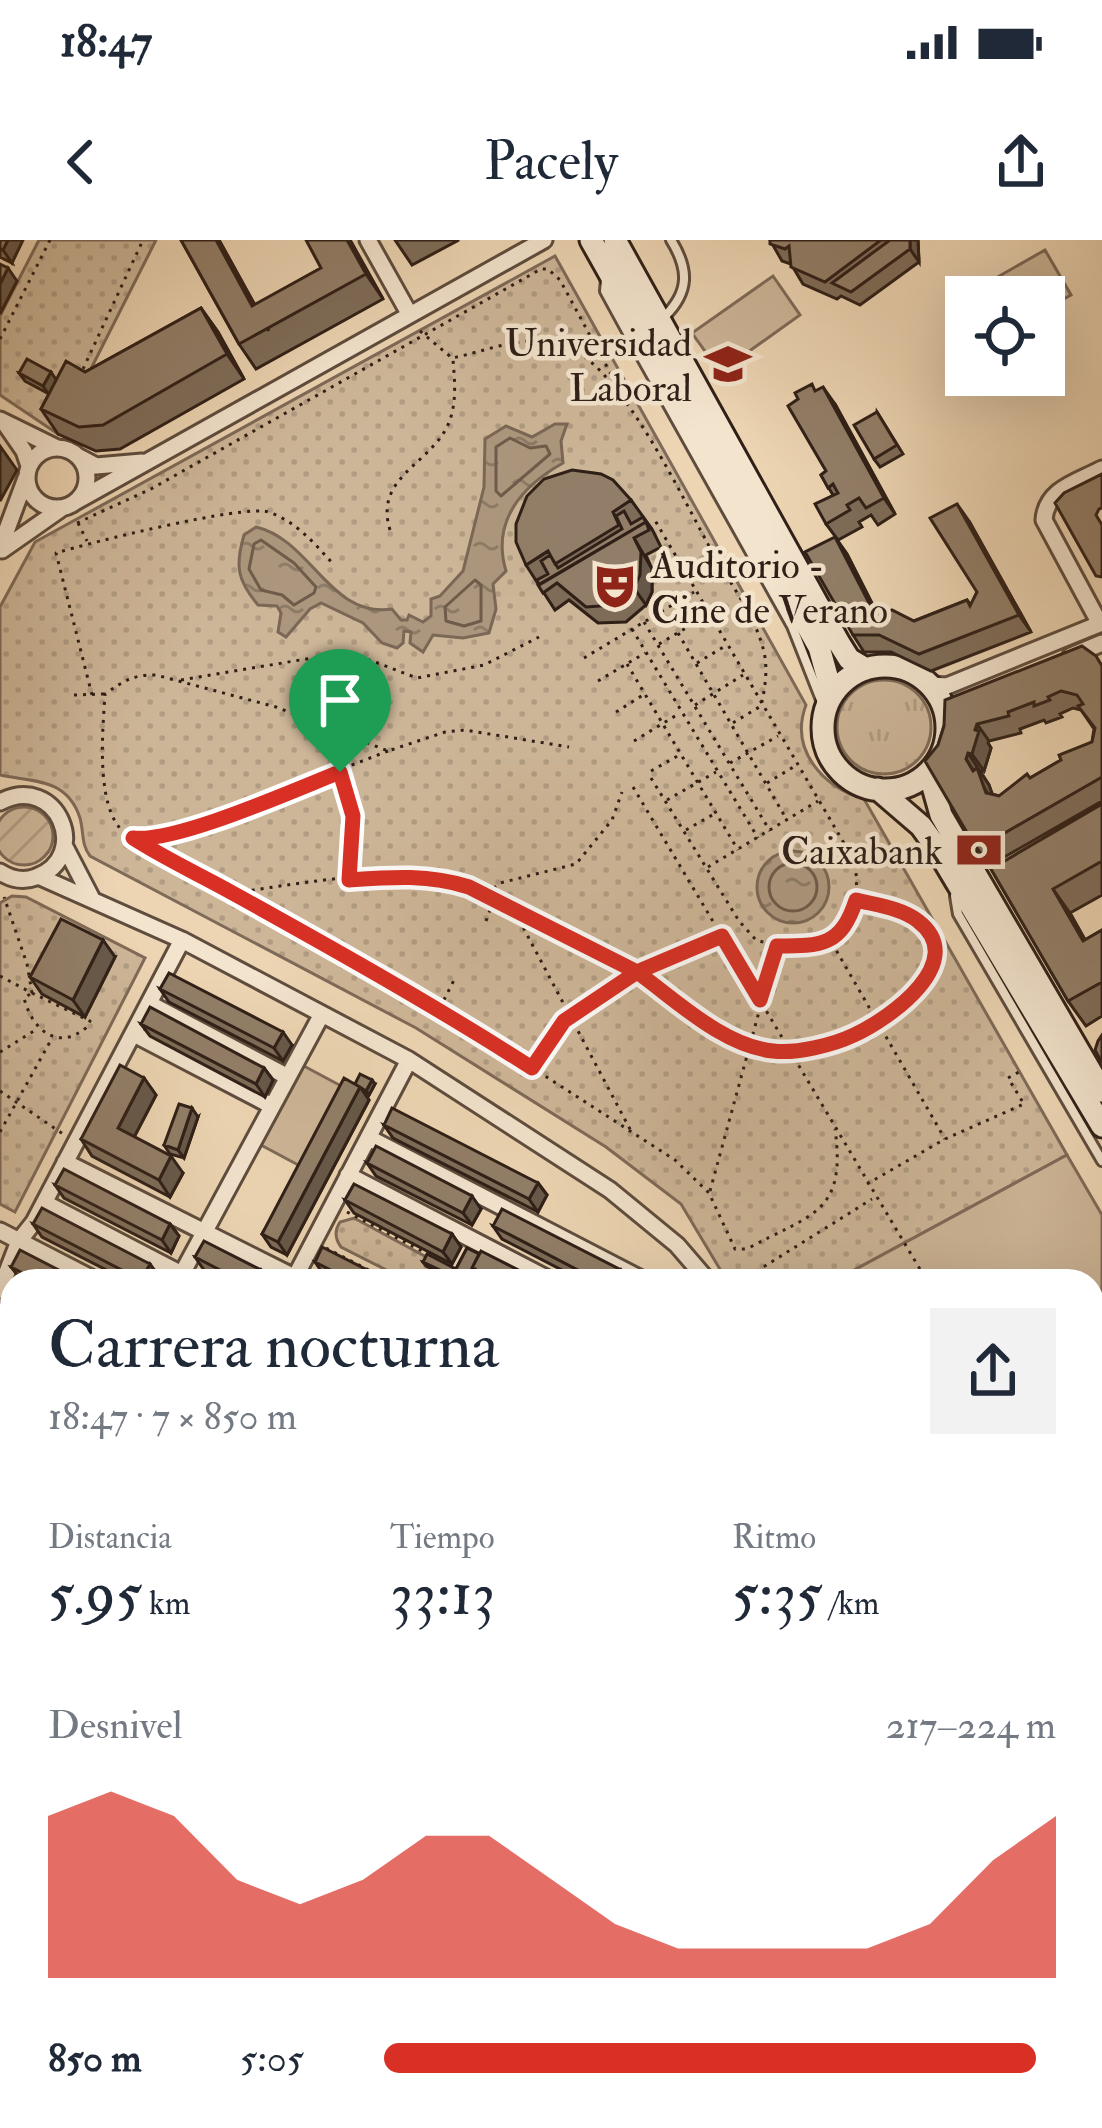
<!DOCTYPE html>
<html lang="es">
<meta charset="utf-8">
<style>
body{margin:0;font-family:"IM FELL Double Pica",serif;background:#f2f2f3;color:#1f2937;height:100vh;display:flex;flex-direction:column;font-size:45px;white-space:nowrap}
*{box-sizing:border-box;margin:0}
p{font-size:39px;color:#747a83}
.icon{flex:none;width:66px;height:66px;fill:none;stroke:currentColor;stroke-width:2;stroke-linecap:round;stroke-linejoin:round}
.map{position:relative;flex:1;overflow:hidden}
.panel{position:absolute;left:0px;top:1029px;width:1104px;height:861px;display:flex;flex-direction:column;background:#fff;border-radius:36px 36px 0 0;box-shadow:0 12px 48px #0002}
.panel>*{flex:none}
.buttons{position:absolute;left:945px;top:36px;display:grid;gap:24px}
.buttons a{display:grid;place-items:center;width:120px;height:120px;border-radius:0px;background:#fff;box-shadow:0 12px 48px #0002;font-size:60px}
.pin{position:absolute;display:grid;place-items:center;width:102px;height:102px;color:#fff;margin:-123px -51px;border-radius:50% 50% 50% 0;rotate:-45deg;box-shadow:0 0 12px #0007}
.pin .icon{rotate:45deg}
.round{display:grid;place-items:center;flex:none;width:126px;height:126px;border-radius:0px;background:#f2f2f3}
.overview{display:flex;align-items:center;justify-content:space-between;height:204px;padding:0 48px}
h1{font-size:66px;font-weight:600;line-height:90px}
.metrics{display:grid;grid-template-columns:repeat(3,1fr);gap:18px;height:204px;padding:12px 48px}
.metrics div{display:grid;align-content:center}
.metrics b{font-size:60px;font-weight:600}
.metrics small{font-size:33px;font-weight:400}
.metrics p{font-size:33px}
.chart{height:336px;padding:24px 48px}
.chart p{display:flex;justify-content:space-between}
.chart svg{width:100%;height:216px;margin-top:12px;fill:#d93025;opacity:.7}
ul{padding:0 48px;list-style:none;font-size:39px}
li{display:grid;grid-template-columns:192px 144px 1fr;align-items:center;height:90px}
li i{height:30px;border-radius:15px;background:#d93025}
.status{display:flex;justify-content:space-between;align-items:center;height:84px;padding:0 60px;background:#fff;direction:ltr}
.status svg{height:33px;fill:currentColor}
header{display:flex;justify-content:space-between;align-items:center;height:156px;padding:0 48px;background:#fff;font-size:54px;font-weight:600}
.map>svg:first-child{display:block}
.grass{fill:url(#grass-tufts);stroke:#7e6a58;stroke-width:3}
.park{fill:url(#park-dots);stroke:#7e6a58;stroke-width:3}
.garden{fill:url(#garden-furrows);stroke:#7e6a58;stroke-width:3}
.pitch{fill:#cdb698;stroke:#7e6a58;stroke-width:3}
.water{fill:url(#water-ripples);stroke:#7a6755;stroke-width:3}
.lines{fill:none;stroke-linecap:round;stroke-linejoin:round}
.shore{stroke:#6e5b4a;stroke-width:3}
.lane-casing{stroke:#5e4c3e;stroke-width:14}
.street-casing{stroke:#5e4c3e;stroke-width:21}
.secondary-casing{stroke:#2f1f17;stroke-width:27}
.primary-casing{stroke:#2f1f17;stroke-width:30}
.path{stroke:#2f1f17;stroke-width:3;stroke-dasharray:3 6;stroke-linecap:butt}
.lane{stroke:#f3e4ce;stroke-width:8}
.street{stroke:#f3e4ce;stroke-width:15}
.secondary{stroke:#f3e4ce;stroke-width:21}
.primary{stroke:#edd5b3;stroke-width:24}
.wall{fill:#7e6c59;stroke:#2f1f17;stroke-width:3;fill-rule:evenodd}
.shaded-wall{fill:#665849;stroke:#2f1f17;stroke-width:3}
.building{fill:#927e68;stroke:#2f1f17;stroke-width:3;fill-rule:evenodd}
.route-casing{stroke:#fff;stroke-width:24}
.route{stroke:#d93025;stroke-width:15}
.labels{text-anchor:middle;stroke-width:9;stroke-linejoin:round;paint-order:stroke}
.poi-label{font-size:39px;fill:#2f1f17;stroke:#f3e4ce;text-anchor:end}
</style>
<div class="status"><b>18:47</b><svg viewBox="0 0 49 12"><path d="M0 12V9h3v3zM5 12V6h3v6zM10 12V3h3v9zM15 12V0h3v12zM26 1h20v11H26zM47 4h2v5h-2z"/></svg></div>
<header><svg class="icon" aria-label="back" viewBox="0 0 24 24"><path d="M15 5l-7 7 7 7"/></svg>Pacely<svg class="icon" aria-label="share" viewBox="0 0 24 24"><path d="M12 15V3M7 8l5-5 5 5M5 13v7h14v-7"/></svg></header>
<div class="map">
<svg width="1102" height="1888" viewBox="0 0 1102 1888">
<defs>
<pattern id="grass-tufts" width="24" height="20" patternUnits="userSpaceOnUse" patternTransform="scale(3)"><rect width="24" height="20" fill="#cdb698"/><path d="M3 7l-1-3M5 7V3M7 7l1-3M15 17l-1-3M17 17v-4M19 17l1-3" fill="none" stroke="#b09c82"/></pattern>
<pattern id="park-dots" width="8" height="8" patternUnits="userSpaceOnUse" patternTransform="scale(3)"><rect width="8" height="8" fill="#cdb698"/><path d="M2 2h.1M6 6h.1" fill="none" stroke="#b09c82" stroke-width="1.8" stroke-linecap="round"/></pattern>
<pattern id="garden-furrows" width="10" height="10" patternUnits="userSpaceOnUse" patternTransform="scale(3)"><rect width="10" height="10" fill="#cdb698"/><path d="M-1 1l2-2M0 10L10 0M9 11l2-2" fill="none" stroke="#b09c82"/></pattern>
<pattern id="water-ripples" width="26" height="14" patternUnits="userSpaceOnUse" patternTransform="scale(3)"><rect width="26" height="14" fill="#ac977e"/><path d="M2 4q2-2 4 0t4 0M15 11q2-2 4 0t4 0" fill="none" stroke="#8c7b66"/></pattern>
</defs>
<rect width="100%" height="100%" fill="#edd5b3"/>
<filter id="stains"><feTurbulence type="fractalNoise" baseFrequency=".00167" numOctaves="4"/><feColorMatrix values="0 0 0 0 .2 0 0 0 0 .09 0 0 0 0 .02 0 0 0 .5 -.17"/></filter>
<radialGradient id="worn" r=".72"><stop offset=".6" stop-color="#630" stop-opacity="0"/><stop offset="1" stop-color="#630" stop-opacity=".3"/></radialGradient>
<path class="grass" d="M837 487a47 47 0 1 1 94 0a47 47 0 1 1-94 0Z"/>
<path class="park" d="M39,0H156L58,194L0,155V76Z
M555,16L806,465C789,510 823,547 864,559L1067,915L834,1041H727L681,964L606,907L416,788L90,616C81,604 84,593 80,578C67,538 34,542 0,535V367L35,302Z
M12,656L26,657L145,718L15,972L0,964V663Z
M354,978L430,1019L427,1026L457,1041H431L420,1036L418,1041H408L341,1007C335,999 334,991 340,982Z"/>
<path class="garden" d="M-5 596a29 29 0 1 1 58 0a29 29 0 1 1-58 0Z"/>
<path class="pitch" d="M1045,10L1071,55L1044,70V57H966V72L959,59Z
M773,36L800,75L720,132L692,93Z
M302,825L345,848L302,927L259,904Z
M1067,915L1102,975V1888H1006L993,1878H1092V1041H834Z"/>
<path class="water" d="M555,184H567L561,201L563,223C522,246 491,281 506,331L493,344L496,369L489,393L463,398L433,395L423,412L410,403L411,392L404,391L403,403L397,408L382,403L363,383L321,363L310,369L286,397L278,392L281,373L277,366L258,365C237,340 235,326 244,295L256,287C312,300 329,378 392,369L401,380H407L409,375L423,382L431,376V359L440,356L463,331L484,247L485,199L506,186L532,197Z
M757 647a36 36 0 1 1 72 0a36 36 0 1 1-72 0Z"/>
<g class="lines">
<path class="shore" d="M510,198L530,208L546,206L550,214L501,256L496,251V207Z
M261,300L294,323L316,347L314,353L294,365L282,355L261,350L249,329L254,304Z
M475,340L481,345V381L464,386L446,381L445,367Z
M769 647a24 24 0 1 1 48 0a24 24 0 1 1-48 0Z"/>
<g class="lane-casing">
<path id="lane" d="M606,39L605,51L629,95L792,386L825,470
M664,77C690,52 689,29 671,0
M955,656L958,674L1102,921
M0,1343L12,1349"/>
</g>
<g class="street-casing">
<path id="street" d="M368,0L406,68
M0,180L57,208
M6,185L24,211L29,226
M27 238a30 30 0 1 1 60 0a30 30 0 1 1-60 0Z
M79,217L96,226L142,222
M75,262L544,0
M0,308L26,238
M2,310L62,268
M1100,384L1044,280C1046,249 1077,242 1102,229
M1071,416L1102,403
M931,445L947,446L1102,383
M0,562C58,532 92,617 36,637C23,642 11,639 0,632
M64,605L91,657
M38,636L182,700L409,820L610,950L677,1005L708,1041
M150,764L288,837
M134,794L272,866
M369,898L645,1041
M65,922L302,1041
M348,935L552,1041
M45,963L195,1041
M0,991L97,1041
M178,1041L322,774
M293,1041L409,820
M0,1050L19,1001L34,982L182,700
M0,1513L12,1519
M0,1627L12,1634
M0,1822L12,1854
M19,1878L22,1888
M376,1878L379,1888
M715,1878L741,1888
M188,1888L223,1878
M566,1888L568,1878
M758,1888L774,1878"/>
</g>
<g class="secondary-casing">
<path id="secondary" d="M591,0L819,407L832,454
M615,0L839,403L849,419L866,429
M823 488a62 62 0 1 1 124 0a62 62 0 1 1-124 0Z
M929,532L941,575L1102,851
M878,549L921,586L934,604L1102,886"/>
</g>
<g class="primary-casing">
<path id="primary" d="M0,1394L12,1400
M0,1414L12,1420
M788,1878L792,1888
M950,1878L966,1888
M903,1888L906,1878"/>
</g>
<path class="path" d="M420,91L452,118C488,111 533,90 569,107C625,133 683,260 714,315C731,345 756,377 764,412C768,429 765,449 761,466L731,484
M0,99L50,0
M83,129L143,0
M77,283L151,249L541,29H548L560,40L626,162
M78,283L87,301
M390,290C374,238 428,225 447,187C457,166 455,143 453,120
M644,382L770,591
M632,389L758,598
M678,393L787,580
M659,404L708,375
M584,418L694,352
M697,423L725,406
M627,424L738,610
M181,440L330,415L367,419L417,438L484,425L539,397
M598,441L645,413
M74,455L104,454
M92,455L56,313C88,303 245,264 268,272C296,281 315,304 334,325
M695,465L743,435
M616,472L643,455
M634,501L680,473
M388,511L179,592C164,596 147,603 132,597C93,581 103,489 105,454C122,442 134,434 156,435L276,467L388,511L445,492L465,490L569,507
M730,523L778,496
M651,531L681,514
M342,536L353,576L349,638
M651,538L739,681L756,700L777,706L815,705L839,694L857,660L856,631L848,610L653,277
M767,543L795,526
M633,547L927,1041
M667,560L716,532
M686,590L714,574
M133,598L192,635L232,653L460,781L675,920L709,953L735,1009H747C810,974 847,975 835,889
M708,627L818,561
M234,653C288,645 391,627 442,638C490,649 589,701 631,728C674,756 719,803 771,811C823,819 982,744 924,686C908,669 878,666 857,660
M487,654L500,643L576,624L612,580L622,552
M515,672L631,891
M486,681L494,659
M832,703L945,899
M0,736L32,753L27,724L4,657
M32,753L90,781L87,787C58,812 32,790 24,758Z
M440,768L456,736
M0,812L37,789
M532,828L564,781L657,721L720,697
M0,851L63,894
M0,892L51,800
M867,944L945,899L1024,864L1008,838L1019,832
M710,951L777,706
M347,972L445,1023
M326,1008L390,1041
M741,1041L872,959
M1092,1308L1102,1322
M1092,1341L1102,1335"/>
<use href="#lane" class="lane"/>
<use href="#street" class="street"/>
<use href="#secondary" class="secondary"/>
<use href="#primary" class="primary"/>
</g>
<path class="wall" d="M0,0L12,23L0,17Z
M181,0H219L255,65L321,28L350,0L383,59L256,129L239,104Z
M395,0H459L412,25Z
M770,0H918L919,22L860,65L841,56L837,59L803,44L791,24L782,21Z
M201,68L218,92L244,139L120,209L96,211L58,194L41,169L49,154L25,141L19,133L56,140L85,132Z
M816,151L835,164L895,274L878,285L871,275L859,282L862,287L838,300L826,284L833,255L821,235L826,231Z
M877,172L903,214L880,227L874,219Z
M631,260L652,289L661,307L646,315L652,329V352L646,365L626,382L598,383L569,360L555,370L526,325Z
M969,281L1031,392L931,431L891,412H864L853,395L835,297L847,314L874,367L886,373L914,381L967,360L971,365L977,352Z
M1102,424V561L1001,619L984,618L972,601L938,505L944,486ZM1073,468L1081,470L1094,489L1092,502L999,556L992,554L989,545L980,531H984L991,508L988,503L989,501L1021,493L1020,489L1044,480L1046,483L1062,477L1060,474Z
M1102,564V655L1070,673L1085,700L1102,690V776L1086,786L1068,761L991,629Z
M115,717L85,777L42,754L30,737Z
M160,749L292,805L283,821L169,762Z
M141,784L264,828L273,840L265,857L150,796Z
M144,838L156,855L134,897L183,933L170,957L92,916L81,899Z
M355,844H375L369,855L364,853L369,860L287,1015L271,1007L262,994Z
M198,877L184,918L170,914L164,905Z
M384,885L538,943L547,955L538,972L393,898Z
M367,923L481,969L472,985L376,936Z
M55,945L170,984L179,996L171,1013L64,958Z
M345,960L452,994L461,1007L452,1024L354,973Z
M33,984L150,1024L159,1037L156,1041H128L42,997Z
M493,986L628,1041H583L502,999Z
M467,1008L540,1041H482L477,1034L475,1039L479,1041H457L426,1026L423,1022L456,1029Z
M195,1017L261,1030L268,1041H225L204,1030Z
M315,1022L389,1041H335L324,1035Z
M11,1027L80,1041H22Z
M12,1052V1263L4,1259L12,1270V1329L0,1322V1065Z
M1092,1255H1102V1289H1092Z
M0,1522L12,1528V1622L0,1615Z
M26,1878H173L180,1888H29Z
M208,1878H361L364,1888H211Z
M385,1878H432L434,1886L460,1878H560L540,1884L388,1888Z"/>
<path class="shaded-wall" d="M8,0H23L12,23L3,10Z
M216,0H219L269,91L252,66Z
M347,0H350L383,59L366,34Z
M910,0H918L919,22L910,9Z
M8,28L17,41L0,74V44Z
M201,68L218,92L244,139L227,114Z
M51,132L57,141L49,155L43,146Z
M823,147L835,164L895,274L884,258Z
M0,206L17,230L0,261Z
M957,264L969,281L1031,392L1019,375Z
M835,297L847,314L881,382L870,365Z
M634,298L652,329V352L646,365L634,348Z
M977,484L989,501L988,503L991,508L984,531L972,514Z
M968,513L989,545L998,570L966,519Z
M1053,649L1070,673L1100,726L1083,701Z
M103,700L115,717L85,777L73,760Z
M283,792L292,805L283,821L274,808Z
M264,828L273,840L265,857L256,844Z
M144,838L156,855L130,905L118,888Z
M372,840L375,844L369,855L366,851Z
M360,847L369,860L287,1015L278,1002Z
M192,868L198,877L184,918L178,910Z
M171,916L183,933L170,957L159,940Z
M538,943L547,955L538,972L529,959Z
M472,956L481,969L472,985L463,973Z
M170,984L179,996L171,1013L162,1000Z
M452,994L461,1007L452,1024L443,1012Z
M150,1024L159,1037L156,1041H142Z
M261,1030L268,1041H255Z
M621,1030L628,1041H615Z
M2,1256L12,1270L0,1266Z
M351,1878H361L364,1888H354Z
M422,1878H432L435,1888H425Z
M528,1878H535L541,1888H531Z
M590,1878H601L596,1888H590L587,1884Z"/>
<path class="building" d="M0,0H8L3,10L0,9Z
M181,0H216L252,66L321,28L306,0H347L366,34L239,104Z
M770,0H881L825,42L791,27L789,6L785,9L770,4Z
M890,0H910V9L851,52L832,43Z
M0,24L8,28L0,44Z
M201,68L227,114L103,185L79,187L41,169L66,121L85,132Z
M27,119L51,132L43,146L19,133Z
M812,144L815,151L823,147L884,258L866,268L859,258L847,265L850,270L826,284L815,264L838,253L833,244L828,248L821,235L826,231L788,166L798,159L795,153Z
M877,172L897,205L874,219L854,185Z
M572,230L601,234L613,240L631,260L613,272L619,285L555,324L548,311L526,325L516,302V284L527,256L544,239Z
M1102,234V268L1099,269L1096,275L1102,285V337L1096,336L1055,263L1064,253Z
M957,264L1019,375L919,414L879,395H853L805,312L835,297L870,365L886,373L892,370L914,381L967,360L970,366L977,352L930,278Z
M624,271L631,284L643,277L648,286L646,282L539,345L537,340L548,334L541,321L550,315L558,328L622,289L616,276Z
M646,282L649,290L634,298L641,312L640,335L634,348L614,365L586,367L557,343L543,353L538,345Z
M1082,406L1096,416L1102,426V537L989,602L972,601L925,521L938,505L944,486L945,460ZM1061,451L1077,455L1083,464L1078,466L1095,488L1092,502L1059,515L1061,520L1030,538L1027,534L999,556L986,553L977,528L973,531L966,519L968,513L972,514L979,491L975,490L977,484L1009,476L1008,472L1034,462V466L1050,460L1048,457Z
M1102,564V621L1053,649L1083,701L1102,690V742L1068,761L991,629Z
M61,679L103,700L73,760L30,737Z
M169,733L283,792L274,808L160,749Z
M150,767L264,828L256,844L141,784Z
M1102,795V823L1095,810L1098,801Z
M120,825L144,838L118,888L171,916L159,940L81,899Z
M360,834L372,840L366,851L355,844Z
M344,838L360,847L278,1002L262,994Z
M179,864L192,868L178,910L164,905Z
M392,868L538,943L529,959L384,885Z
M376,906L472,956L463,973L367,923Z
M64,929L170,984L162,1000L55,945Z
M354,944L452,994L443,1012L345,960Z
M42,968L150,1024L141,1040L33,984Z
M502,969L621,1030L615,1041H599L493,986Z
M204,1001L261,1030L255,1041H241L195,1017Z
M322,1007L389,1041H352L315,1022Z
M467,1008L479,1014L472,1028L475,1029L471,1037L479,1041H463L423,1022L427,1014L456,1029Z
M20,1010L80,1041H38L11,1027Z
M481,1011L540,1041H498L472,1028Z
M8,1050L12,1052V1253L0,1246V1065Z
M1102,1212V1243L1099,1245L1092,1232V1218Z
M1092,1255H1102V1280H1092Z
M0,1264L12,1271V1313L0,1307Z
M0,1522L12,1528V1611L0,1605Z
M12,1749V1831L0,1791V1753Z
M26,1878H97L64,1888H29Z
M139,1878H170L173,1888H105Z
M208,1878H289L256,1888H211Z
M312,1878H351L354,1888H315Z
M385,1878H422L425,1888H388Z
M460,1878H528L531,1888H426Z
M569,1878H590L587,1884L572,1888Z"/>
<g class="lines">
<g class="route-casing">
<path id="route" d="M340,532L353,576L349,640C391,637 428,634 469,647L637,732L722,696L760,760L777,706C822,706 841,706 856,660C876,665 902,668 918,681C970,721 891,778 854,795C833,805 796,814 773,811C723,806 676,760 637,732L564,781L532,828C437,767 337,711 238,656C203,636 167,620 133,598C176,603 294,550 340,532"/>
</g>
<use href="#route" class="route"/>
</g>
<defs>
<g id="school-bare" transform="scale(3.6)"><path d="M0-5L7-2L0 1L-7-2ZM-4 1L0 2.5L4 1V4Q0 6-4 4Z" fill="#8f2418" stroke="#f3e4ce" stroke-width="2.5" paint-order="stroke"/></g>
<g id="theatre-bare" transform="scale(3.6)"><path d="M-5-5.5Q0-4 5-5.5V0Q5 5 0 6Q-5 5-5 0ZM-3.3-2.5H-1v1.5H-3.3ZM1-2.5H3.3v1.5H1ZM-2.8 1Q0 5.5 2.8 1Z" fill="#8f2418" stroke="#f3e4ce" stroke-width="2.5" paint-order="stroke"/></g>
<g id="bank-bare" transform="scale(3.6)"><path d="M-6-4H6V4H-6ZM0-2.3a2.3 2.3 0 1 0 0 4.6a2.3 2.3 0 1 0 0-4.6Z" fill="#8f2418" stroke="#f3e4ce" stroke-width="2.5" paint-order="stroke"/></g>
</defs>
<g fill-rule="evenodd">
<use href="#school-bare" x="728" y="124"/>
<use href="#theatre-bare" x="615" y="346"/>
<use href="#bank-bare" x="979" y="610"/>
</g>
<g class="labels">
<g class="poi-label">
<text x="692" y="116">Universidad<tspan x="692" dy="45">Laboral</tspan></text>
<text x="651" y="338" text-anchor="start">Auditorio -<tspan x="651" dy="45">Cine de Verano</tspan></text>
<text x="943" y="624">Caixabank</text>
</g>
</g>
<rect width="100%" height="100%" filter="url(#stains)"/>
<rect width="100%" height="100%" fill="url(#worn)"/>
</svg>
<div class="buttons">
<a><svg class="icon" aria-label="locate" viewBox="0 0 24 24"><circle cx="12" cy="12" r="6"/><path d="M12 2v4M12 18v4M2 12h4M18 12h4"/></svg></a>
</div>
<div class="pin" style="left:340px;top:532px;background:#1e9e55"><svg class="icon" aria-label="arrive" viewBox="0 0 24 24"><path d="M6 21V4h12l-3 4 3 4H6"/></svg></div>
<section class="panel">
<div class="overview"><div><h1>Carrera nocturna</h1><p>18:47 · 7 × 850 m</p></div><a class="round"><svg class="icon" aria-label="share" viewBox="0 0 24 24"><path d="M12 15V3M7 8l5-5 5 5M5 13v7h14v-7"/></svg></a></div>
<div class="metrics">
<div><p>Distancia</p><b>5.95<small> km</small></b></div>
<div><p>Tiempo</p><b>33:13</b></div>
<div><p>Ritmo</p><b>5:35<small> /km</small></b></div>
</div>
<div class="chart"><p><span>Desnivel</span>217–224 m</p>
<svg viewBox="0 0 160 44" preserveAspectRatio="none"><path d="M0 44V11L10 6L20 11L30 24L40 29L50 24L60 15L70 15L80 24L90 33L100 38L110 38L120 38L130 38L140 33L150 20L160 11V44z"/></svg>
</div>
<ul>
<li><b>850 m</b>5:05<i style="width:97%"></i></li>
</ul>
</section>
</div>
